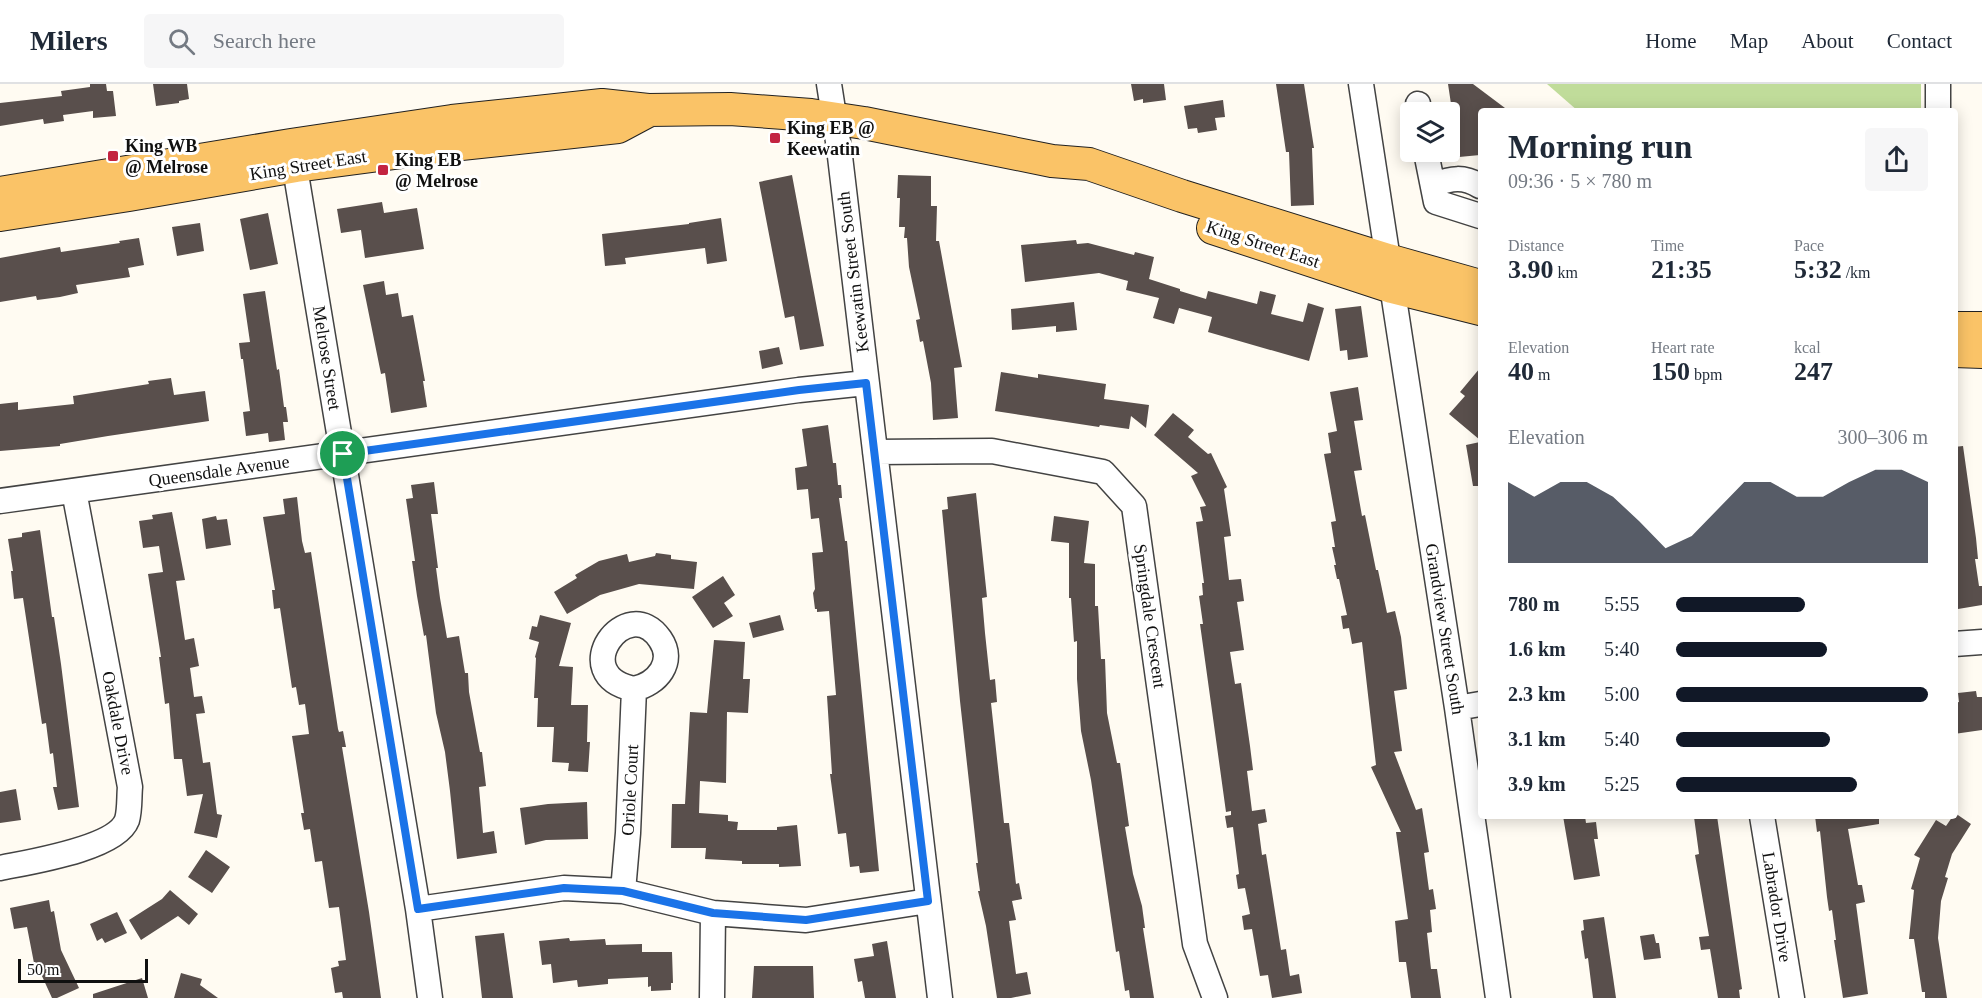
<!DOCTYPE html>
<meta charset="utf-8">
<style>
body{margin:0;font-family:"Times New Roman",serif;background:#f6f6f7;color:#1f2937;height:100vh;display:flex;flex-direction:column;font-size:22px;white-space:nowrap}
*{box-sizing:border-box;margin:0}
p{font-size:20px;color:#747a83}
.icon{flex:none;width:33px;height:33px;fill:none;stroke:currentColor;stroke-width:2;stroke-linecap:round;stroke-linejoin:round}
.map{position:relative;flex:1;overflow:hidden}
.panel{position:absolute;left:1478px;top:24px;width:480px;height:711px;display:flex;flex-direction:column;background:#fff;border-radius:6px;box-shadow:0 3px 15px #0003}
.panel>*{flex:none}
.buttons{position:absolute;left:1400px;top:18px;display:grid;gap:12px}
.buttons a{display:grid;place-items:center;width:60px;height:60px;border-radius:6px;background:#fff;box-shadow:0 3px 15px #0003;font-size:30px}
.scale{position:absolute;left:18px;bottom:15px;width:130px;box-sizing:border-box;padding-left:6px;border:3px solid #101010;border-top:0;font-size:16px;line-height:21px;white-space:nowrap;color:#101010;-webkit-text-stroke:4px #fff;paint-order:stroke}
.pin{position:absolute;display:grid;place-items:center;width:51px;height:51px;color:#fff;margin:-26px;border:3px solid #fff;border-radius:50%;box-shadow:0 2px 6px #0007}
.round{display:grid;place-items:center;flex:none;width:63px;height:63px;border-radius:6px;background:#f6f6f7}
.summary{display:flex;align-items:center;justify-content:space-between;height:102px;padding:0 30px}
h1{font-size:33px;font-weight:700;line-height:45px}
.stats{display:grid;grid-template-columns:repeat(3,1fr);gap:9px;height:102px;padding:6px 30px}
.stats div{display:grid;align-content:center}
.stats b{font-size:26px;font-weight:700}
.stats small{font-size:16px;font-weight:400}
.stats p{font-size:16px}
.chart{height:168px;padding:12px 30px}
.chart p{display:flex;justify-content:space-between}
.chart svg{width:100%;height:108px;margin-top:6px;fill:#111827;opacity:.7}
ul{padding:0 30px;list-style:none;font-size:20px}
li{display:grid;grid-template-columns:96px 72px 1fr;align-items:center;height:45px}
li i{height:15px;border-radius:8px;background:#111827}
header{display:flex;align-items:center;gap:36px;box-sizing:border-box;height:84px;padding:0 30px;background:#fff;border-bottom:2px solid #e0e1e3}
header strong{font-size:28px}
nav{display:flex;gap:33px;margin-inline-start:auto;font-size:21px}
.search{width:420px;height:54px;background:#f6f6f7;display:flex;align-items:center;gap:15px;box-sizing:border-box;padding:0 21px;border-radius:6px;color:#747a83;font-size:22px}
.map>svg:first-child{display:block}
.forest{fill:#c0dc9a}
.building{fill:#594f4c}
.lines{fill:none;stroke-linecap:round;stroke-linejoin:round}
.minor-casing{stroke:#434343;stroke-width:27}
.major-casing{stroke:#212121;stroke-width:34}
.minor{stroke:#fff;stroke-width:24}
.major{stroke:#fac367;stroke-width:32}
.route-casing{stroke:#fff;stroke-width:12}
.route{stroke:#1a73e8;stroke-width:8}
.poi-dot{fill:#c32441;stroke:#fff;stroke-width:2}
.labels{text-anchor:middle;stroke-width:6;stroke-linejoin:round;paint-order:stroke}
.poi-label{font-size:18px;font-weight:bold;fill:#101010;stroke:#fff;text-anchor:start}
.street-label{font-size:18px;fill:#101010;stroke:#fff}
</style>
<header>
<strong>Milers</strong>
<div class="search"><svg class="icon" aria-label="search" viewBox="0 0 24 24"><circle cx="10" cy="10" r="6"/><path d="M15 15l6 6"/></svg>Search here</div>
<nav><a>Home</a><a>Map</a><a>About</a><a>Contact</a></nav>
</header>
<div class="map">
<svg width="1982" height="914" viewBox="0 0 1982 914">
<rect width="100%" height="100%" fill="#fffbf2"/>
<path class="forest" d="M1547,0H1921V27H1578Z"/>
<path class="building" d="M90,0H106L107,7H113L116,32L93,34V27L63,31L64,37L44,40L43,35L0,42V19L62,12L61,7L90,3Z
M153,0H187L189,15L179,17V19L156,22Z
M1131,0H1164L1166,16L1143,19V15L1134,17Z
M1276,0H1304L1314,64H1312L1314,121L1291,122L1289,68H1286Z
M1448,0H1473L1509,27H1480V71L1459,73Z
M1223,16L1225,33L1215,34L1217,46L1198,49L1197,44L1188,45L1184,22Z
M792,91L824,262L800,266L794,232L785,234L759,98Z
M898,91L931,92V122H937L936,157H939L962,283L954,284L958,334L933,336L931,299L923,257L920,258L916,236L920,235L909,183L907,154H904L905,143H899L900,114H897Z
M382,118L384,129L417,124L424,165L365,174L361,146L341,149L337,125Z
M268,129L278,180L250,186L240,135Z
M721,134L727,177L707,180L705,164L625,174L626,180L605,182L602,150L689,140V139Z
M200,139L204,167L177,172L172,143Z
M139,154L144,181L128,184L130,193L76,201L78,209L60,213L37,216L36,212L0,218V174L60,163L61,168L120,159L119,157Z
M1076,156L1077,160L1088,159L1134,171L1135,168L1154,173L1149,195L1180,205V207L1206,215L1208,207L1257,220L1260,207L1276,211L1271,230L1303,238L1308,219L1324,224L1309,277L1208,248L1212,233L1179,224L1174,240L1153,234L1159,214L1126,206L1128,197L1099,189L1025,198L1021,161Z
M384,197L386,211L398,209L402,233L413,231L425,297H423L427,323L391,329L385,289L381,290L363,201Z
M265,207L277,286L279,285L284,323H286L288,338H283L285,356L269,358L268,349L246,352L243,328L250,327L243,275H241L239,259L250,258L243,210Z
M1074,218L1077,246L1056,248V242L1012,246L1011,225Z
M1361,222L1368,273L1348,276L1347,266L1340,267L1335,225Z
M779,263L783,280L762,285L759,267Z
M1480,284V356L1449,330L1465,312L1460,308Z
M1001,288L1038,294V290L1106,300L1104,315L1149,321L1146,344L1131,332L1129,345L1100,341L1099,343L995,327Z
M171,294L174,311L205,307L209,337L108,352L60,360V362L0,367V320L18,318V326L74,320L73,312L149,300L148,297Z
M1358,303L1363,336L1354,337L1362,386L1354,387L1362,432L1365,431L1376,486H1378L1387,529L1395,527L1401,553L1407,605L1394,607L1402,667L1394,668L1416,726L1422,724L1429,768L1424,769L1429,806L1433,805L1436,825L1430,826L1432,848L1427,849L1431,885H1437L1441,914H1411L1406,878H1399L1395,837L1408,835L1396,748H1401L1371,683L1376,681L1362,558L1352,560L1349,544L1343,545L1341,532L1347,531L1339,495H1337L1334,481H1336L1332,463H1335L1331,438L1336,437L1324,370L1331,369L1328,349L1337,347L1330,308Z
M1173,329L1194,346L1188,353L1208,370L1211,369L1227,403L1224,405L1231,452L1224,453L1229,496L1241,495L1244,517L1237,518L1244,566L1230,568L1235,600L1241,599L1250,662L1253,686L1247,687L1252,727L1265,725L1267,738L1258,740L1262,771L1266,770L1281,866L1286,865L1290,892L1299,890L1302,909L1272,914L1268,891L1260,892L1252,845L1244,846L1242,832L1250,830L1245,804L1238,805L1236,791L1239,790L1233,743L1227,744L1225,732L1231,731V727L1226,728L1200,540H1203L1199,512L1203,511L1202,499H1204L1196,438L1203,437L1200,423L1206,422L1191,392L1198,389L1154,351Z
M828,341L833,379H836L838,401H841L842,414H839L845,457H847L879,787L860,789L859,782L850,783L846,749L838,750L830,690H832L827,612L836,611L829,527L817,528V525H815L813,509L815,505L812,469L823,468L819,434L811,435L808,405L797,406L795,384L807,382L802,345Z
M1480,358V402H1473L1466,361Z
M1963,362L1976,454L1978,475H1975L1979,502H1982V521L1958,525L1954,496V363Z
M434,398L438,430H431L438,484H436L440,514L447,554L459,552L465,589H468L469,608L480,668H482L486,702L479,703L483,749L494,747L497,769L457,775L450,707L445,668L436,629L426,551L424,552L417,512L412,477H415L406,415L413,414L411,401Z
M976,409L987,513L982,514L985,549L990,596L995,595L997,618L991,619L1004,739H1009L1016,800L1019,799L1022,815L1012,817L1016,836L1009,837L1016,890L1027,888L1031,910L1011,914H997L986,842L978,807H980L976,779H978L960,617L942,426L948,425L947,413Z
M297,413L302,457L305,469L311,468L338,645L339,648L343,647L346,663H342L369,828L381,914H343L342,908L335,909L331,884L339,882L338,877L346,876L339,823L329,824L322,777L315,778L310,745L304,746L301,729H304L292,652L309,650L305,620L299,621L296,603L292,604L280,524L274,525L272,506H275L263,433L285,430L283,415Z
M172,428L185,496L176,497L185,556L194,554L199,582L190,584L194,613L202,612L205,629L196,630L203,679L210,678L217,730L222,731L217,754L194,749L203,710L187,712L182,675H174L169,619L165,620L159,573H161L148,490L163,488L159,462L143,464L139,437L153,435L152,431Z
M216,432L217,436L227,435L231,461L206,465L202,435Z
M1054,432L1089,437L1084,479L1095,480V522H1098L1101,575H1105L1107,629L1117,679H1120L1129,742L1125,743L1133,790L1142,822L1145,844H1143L1154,914H1130L1129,906L1125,907L1119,867L1116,868L1091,696L1081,647L1077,595V557L1074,558L1071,514H1069V459L1051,457Z
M40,446L52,533H54L61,580L79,723L58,726L53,703H57L53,669L50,670L46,639L42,640L23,514L14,515L11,487H13L8,455L22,453V449Z
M656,469L671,471V475L697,478L694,505L639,500L600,511L567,530L554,508L577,494L575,491L599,477L627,470L629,478L655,472Z
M723,492L735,511L724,519L733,532L713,544L692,513Z
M540,531L571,539L559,582L573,583L571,621H588L587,658H590L588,688L568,687L569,679L552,678L554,643H537L538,614H534L536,574L535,573L539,558L529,555L532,542L537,543Z
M780,531L784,546L753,554L749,539Z
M714,556L745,558L743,595H750L748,629L727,628L726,699L700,697L699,729L728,731V737L738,738L737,746H777V743L797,741L801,782L779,783V780H742V777L705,775L706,764H671L672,720H685L690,628L707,629Z
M1976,607L1977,613H1982V646L1954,650V619L1959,618L1958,609Z
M16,705L21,736L0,739V708Z
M587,718L588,755L546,756L525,761L520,724L548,720Z
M1955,729L1971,740L1952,770L1945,793L1948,794L1941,817L1938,854L1947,914H1925V908H1922L1914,855H1909L1914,806L1911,805L1920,774L1914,771L1936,736L1946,742Z
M1563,732H1585L1586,739L1596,738L1598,755H1594L1600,792L1574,796Z
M1704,732H1717L1742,905L1739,906L1740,914H1718L1710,865L1701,866L1699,853L1709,852L1695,771L1699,770L1694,733Z
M1815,732H1879V740L1848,745L1858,801H1862L1865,818L1856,820L1868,910L1843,914L1834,856H1836L1832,826L1829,827L1827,813L1820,747L1817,748Z
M206,766L230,783L212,809L188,793Z
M170,806L198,830L189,841L178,832L141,856L129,836L162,815Z
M49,816L51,828L54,827L61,866L79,904L57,914H52L36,879H34L27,843L14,845L10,824Z
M117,828L127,849L105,859L102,854L97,857L90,840Z
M1604,833L1613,893L1616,914H1593L1588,874L1585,875L1581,847L1584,846L1583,836Z
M504,849L513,914H482L475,852Z
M1654,850L1656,859H1659L1661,874L1644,876L1640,852Z
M569,854L570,857L605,855L606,861L642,860V868H672L673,899H671V906L651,907V902L648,903V893L608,895V900L578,903L577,896L553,899L551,880L542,881L539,857Z
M887,857L896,914H865L862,897L858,898L854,875L874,872L872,860Z
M754,882H813L814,914H752Z
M181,889L202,895L200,901L218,914H174Z
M142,894L148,914H93V910Z"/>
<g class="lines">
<g class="minor-casing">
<path id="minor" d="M829,0L839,64L940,914
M1361,0L1457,624L1498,914
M1418,20L1419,28
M1938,27V0
M292,66L418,825L430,914
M1426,68L1436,118L1480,132
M1433,101C1452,94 1463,92 1480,102
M875,368L992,367L1103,388L1134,422L1195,860L1215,914
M0,417L799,306L866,299
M1954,560L1982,558
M1457,624L1480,620
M1762,732L1792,914
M0,784C29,778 116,765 127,736C130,726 129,713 130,703L74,407
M623,807L628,749L634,605C565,591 627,507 660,555C676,578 657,600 634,605
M418,825L564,804L623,807L713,829L806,836L928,817
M712,914L713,829"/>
</g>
<g class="major-casing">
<path id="major" d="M0,109L291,61L452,37L602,21L648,26L730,25L811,31L864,39L1052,77L1089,80L1182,112L1388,176L1480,202
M0,131L129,111L296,82L463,60L618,43L648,27
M1213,144L1392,203L1480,225
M1954,244H1982
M1954,267L1982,268"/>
</g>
<use href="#minor" class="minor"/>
<use href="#major" class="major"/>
</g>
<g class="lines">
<g class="route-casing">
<path id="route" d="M866,299L928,817L806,836L713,829L623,807L564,804L418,825L343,370L799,306Z"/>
</g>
<use href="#route" class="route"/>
</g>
<g class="poi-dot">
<rect x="769" y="48" width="12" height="12" rx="3"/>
<rect x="107" y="66" width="12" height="12" rx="3"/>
<rect x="377" y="80" width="12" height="12" rx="3"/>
</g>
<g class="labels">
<g class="poi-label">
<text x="787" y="50">King EB @<tspan x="787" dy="21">Keewatin</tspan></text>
<text x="125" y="68">King WB<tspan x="125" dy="21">@ Melrose</tspan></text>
<text x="395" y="82">King EB<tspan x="395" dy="21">@ Melrose</tspan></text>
</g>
<g class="street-label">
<text transform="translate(308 81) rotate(-9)" y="6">King Street East</text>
<text transform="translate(1263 160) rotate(18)" y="6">King Street East</text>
<text transform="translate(853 188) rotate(-97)" y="6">Keewatin Street South</text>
<text transform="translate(327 274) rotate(81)" y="6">Melrose Street</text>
<text transform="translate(219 387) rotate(-8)" y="6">Queensdale Avenue</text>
<text transform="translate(1150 532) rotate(82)" y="6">Springdale Crescent</text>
<text transform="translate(1445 545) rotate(81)" y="6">Grandview Street South</text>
<text transform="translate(118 639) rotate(79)" y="6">Oakdale Drive</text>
<text transform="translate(630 706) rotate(-87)" y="6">Oriole Court</text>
<text transform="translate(1777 823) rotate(81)" y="6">Labrador Drive</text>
</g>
</g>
</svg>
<div class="buttons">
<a><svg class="icon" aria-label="layers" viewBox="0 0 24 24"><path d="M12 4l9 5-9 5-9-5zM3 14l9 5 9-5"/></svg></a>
</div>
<div class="scale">50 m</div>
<div class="pin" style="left:343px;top:370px;background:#1e9e55"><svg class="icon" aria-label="arrive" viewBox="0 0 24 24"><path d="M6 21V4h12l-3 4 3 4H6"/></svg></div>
<section class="panel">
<div class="summary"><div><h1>Morning run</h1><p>09:36 · 5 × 780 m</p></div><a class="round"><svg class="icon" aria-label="share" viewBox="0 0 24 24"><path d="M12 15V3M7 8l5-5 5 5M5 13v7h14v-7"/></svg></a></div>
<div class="stats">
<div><p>Distance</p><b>3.90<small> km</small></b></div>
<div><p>Time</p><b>21:35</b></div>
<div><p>Pace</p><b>5:32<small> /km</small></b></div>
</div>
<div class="stats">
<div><p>Elevation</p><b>40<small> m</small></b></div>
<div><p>Heart rate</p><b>150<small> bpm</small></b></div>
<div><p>kcal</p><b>247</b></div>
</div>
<div class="chart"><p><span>Elevation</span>300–306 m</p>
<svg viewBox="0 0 160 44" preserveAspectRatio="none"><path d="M0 44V11L10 17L20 11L30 11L40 17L50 27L60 38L70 33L80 22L90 11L100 11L110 17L120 17L130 11L140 6L150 6L160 11V44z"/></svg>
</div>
<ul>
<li><b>780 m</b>5:55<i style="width:51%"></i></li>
<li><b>1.6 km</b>5:40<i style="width:60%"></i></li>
<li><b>2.3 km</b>5:00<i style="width:100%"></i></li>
<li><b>3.1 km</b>5:40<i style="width:61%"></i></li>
<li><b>3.9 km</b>5:25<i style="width:72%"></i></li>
</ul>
</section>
</div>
